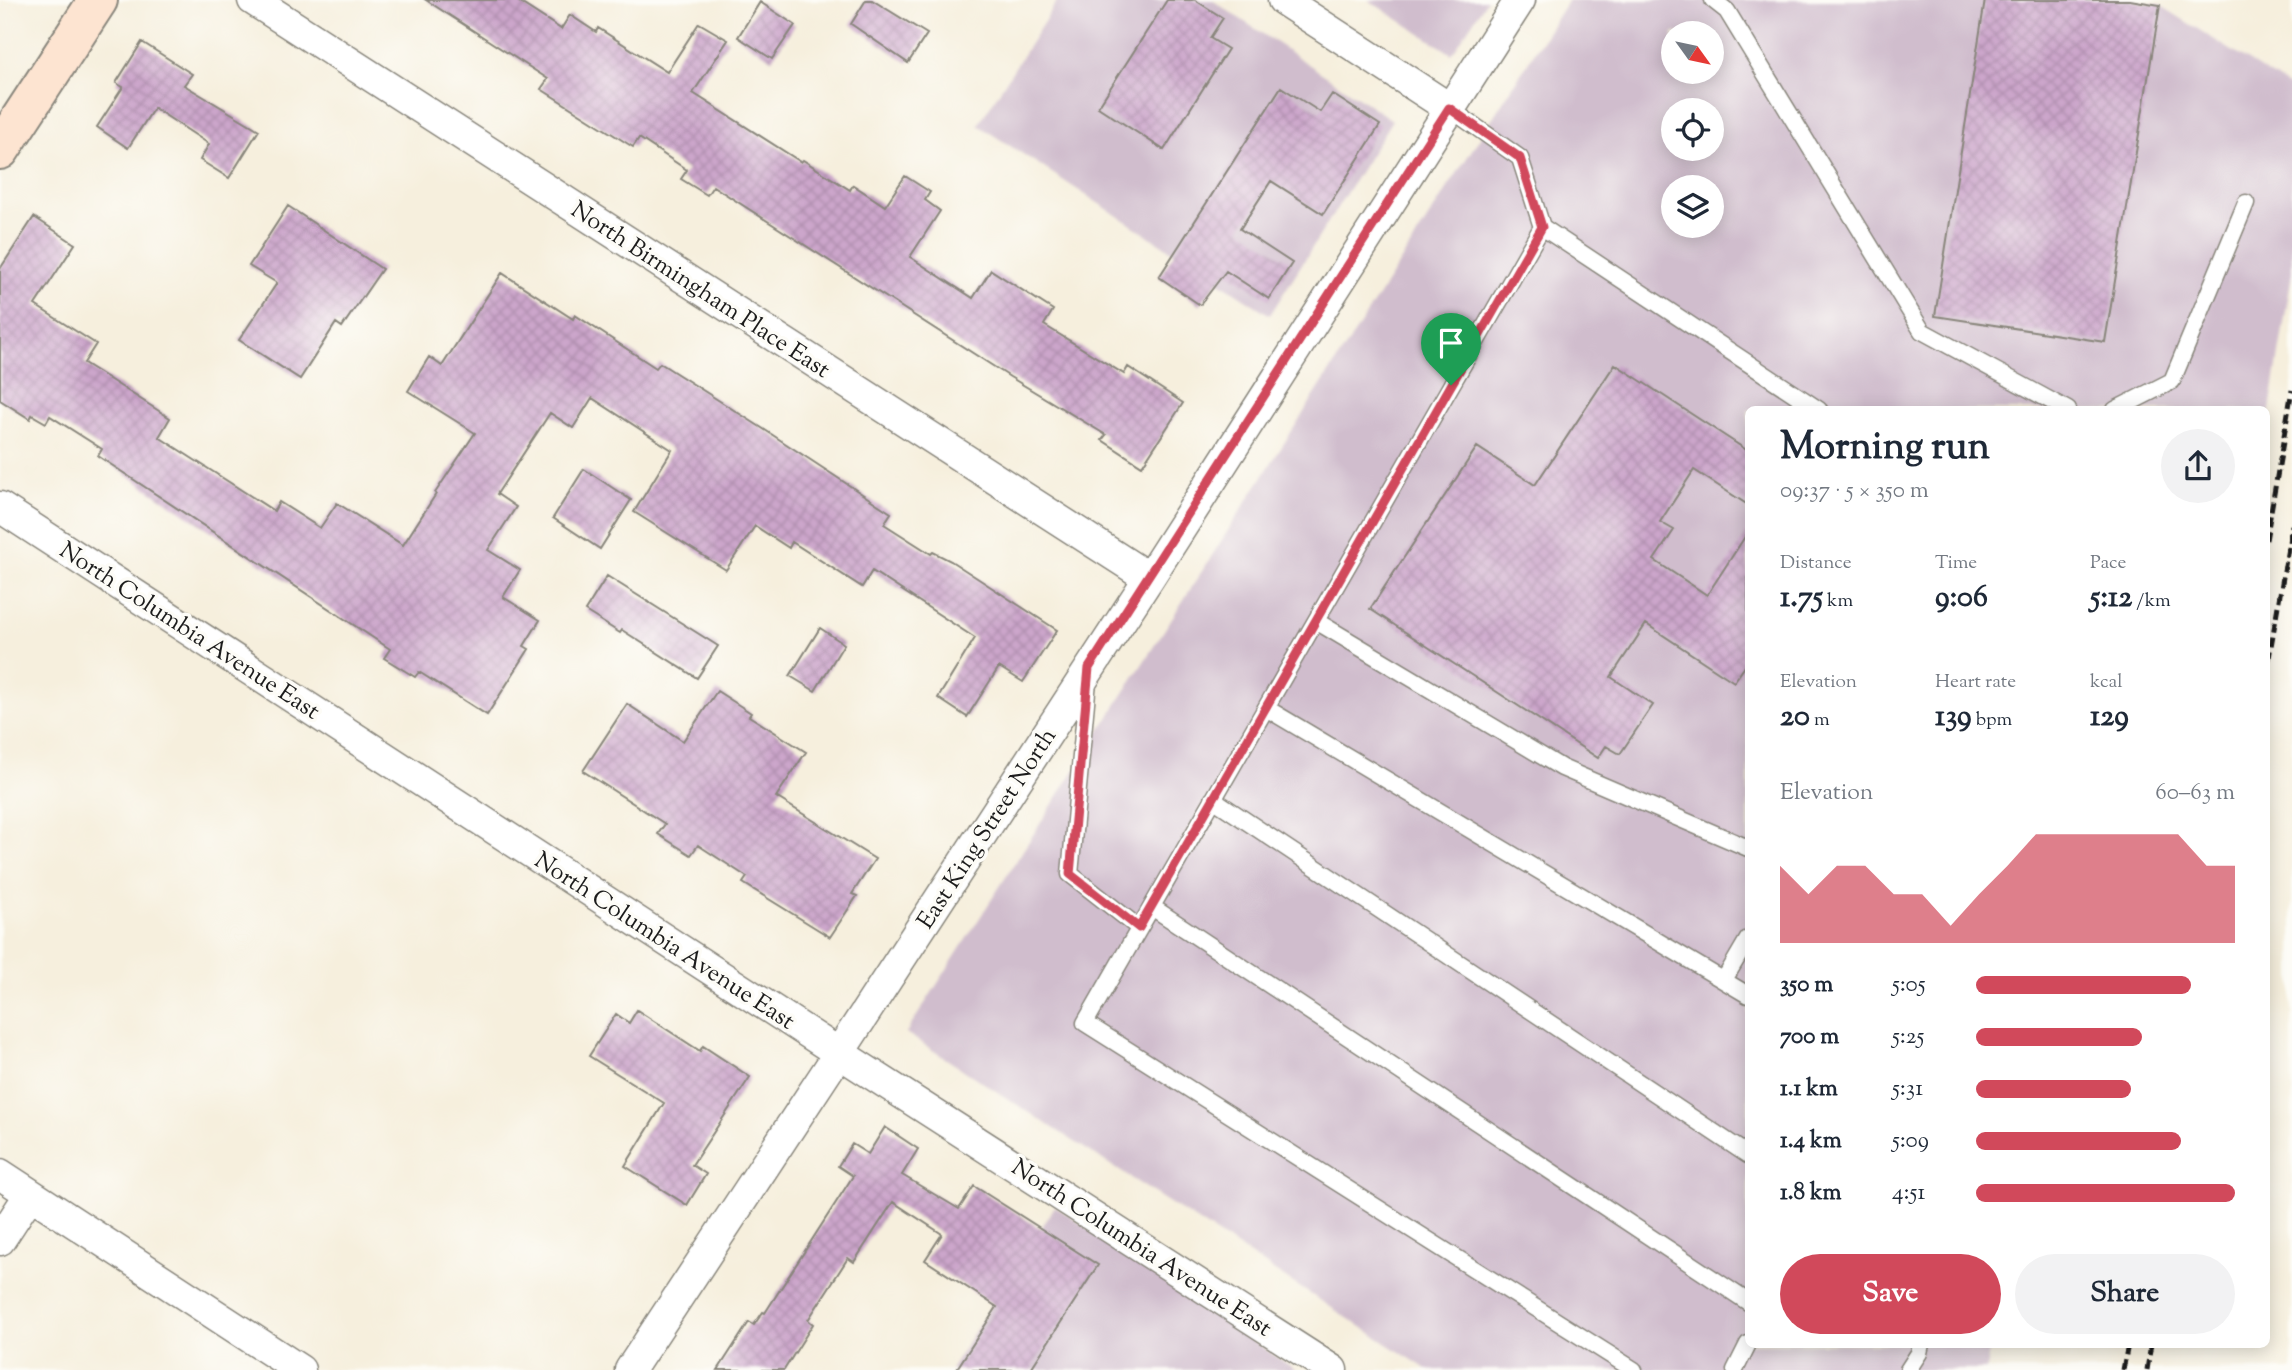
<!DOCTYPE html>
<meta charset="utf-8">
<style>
body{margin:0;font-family:"Sorts Mill Goudy",serif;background:#f2f2f3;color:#1f2937;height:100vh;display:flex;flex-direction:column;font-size:26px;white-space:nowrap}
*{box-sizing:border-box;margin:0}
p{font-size:23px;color:#747a83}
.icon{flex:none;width:38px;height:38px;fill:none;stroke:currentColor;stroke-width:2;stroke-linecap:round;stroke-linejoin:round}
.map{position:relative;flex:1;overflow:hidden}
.drawer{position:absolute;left:1745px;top:406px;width:525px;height:942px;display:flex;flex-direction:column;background:#fff;border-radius:10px;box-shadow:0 4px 18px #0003}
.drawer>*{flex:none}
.needle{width:46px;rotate:123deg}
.controls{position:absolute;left:1661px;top:21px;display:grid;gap:14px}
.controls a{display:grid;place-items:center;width:63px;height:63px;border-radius:50%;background:#fff;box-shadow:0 4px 18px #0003;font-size:35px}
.pin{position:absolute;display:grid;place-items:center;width:60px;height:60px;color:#fff;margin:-72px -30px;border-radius:50% 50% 50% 0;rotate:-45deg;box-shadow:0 0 7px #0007}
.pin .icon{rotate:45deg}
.round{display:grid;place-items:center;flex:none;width:74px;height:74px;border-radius:37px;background:#f2f2f3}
.overview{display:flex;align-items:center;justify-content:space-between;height:119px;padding:0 35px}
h1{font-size:38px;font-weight:800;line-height:52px}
.stats{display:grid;grid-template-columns:repeat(3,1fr);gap:10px;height:119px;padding:7px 35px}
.stats div{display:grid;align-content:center}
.stats b{font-size:30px;font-weight:800}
.stats small{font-size:19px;font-weight:400}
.stats p{font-size:19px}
.chart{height:196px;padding:14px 35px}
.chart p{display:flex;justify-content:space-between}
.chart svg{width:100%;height:126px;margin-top:7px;fill:#d1495b;opacity:.7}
.action{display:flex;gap:14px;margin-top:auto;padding:14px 35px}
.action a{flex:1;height:80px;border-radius:42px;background:#d1495b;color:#fff;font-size:28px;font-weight:800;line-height:80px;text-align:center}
.action a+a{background:#f2f2f3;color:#1f2937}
ul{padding:0 35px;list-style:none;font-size:23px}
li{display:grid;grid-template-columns:112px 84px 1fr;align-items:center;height:52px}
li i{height:18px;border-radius:9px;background:#d1495b}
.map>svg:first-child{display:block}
.industrial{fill:#d0bdcd;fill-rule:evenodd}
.building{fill:url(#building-cross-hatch)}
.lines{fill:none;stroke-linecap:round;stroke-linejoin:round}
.lane-casing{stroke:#89867c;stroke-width:19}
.street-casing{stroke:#89867c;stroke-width:33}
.secondary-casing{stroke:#89867c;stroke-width:42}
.lane{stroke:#fff;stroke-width:16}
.street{stroke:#fff;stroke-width:30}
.secondary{stroke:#fde4d1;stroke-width:38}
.rail{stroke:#1c1c1c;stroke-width:5;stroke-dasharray:10 5;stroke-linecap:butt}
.route-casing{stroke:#fff;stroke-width:14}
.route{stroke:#d1495b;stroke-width:9}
.labels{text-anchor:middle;stroke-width:7;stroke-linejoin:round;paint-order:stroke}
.street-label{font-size:24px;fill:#1c1c1c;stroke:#fdfcf7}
</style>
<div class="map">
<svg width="2292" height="1370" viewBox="0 0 2292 1370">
<defs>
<pattern id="building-cross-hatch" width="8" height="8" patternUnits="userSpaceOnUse" patternTransform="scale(1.75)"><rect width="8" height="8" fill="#cca6cb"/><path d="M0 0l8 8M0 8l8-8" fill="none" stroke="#af8eae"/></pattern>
</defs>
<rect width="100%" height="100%" fill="#fdfcf7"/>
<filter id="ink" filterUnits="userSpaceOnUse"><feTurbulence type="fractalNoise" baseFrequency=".0143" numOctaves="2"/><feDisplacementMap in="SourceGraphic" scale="14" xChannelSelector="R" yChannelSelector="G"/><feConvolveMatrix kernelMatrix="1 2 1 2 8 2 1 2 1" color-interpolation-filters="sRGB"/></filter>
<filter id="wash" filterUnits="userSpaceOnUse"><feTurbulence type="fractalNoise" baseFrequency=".00686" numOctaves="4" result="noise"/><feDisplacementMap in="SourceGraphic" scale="28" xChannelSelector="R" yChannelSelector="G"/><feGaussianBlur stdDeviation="1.57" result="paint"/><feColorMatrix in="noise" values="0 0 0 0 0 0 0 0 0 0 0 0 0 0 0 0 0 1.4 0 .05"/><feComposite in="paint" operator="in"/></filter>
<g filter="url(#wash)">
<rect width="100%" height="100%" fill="#f6efdd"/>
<path class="industrial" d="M1058,0H1212L1392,120L1270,315L978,125Z
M1368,0H1487L1452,54Z
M1568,0H2130L2160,5L2292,89V273L2266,435V410H1748V1344H1990L1986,1370H1428L906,1033ZM1673,33H1712V72H1673ZM1673,110H1712V149H1673ZM1673,187H1712V226H1673Z
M1055,1206L1296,1370H950Z"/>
<g id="blocks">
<path class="building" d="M426,0H516L561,29L570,15L596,32L598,28L667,72L699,23L728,40L693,93L801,162L803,160L850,190L853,185L885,206L905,176L930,192L925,200L940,211L910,257L973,298L991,270L1053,310L1044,325L1124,374L1128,367L1183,403L1142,466L1102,440L1106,435L1010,377L713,186L707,195L681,179L687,170L639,138L633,147L541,89L548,79Z
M866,0H872L927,34L908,63L851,24Z
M1167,0H1195L1223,18L1210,38L1228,49L1164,150L1098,107Z
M1985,0H2130L2160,5L2105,342L1935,316Z
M760,2L795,25L772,59L738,37Z
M142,42L192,74L184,85L259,130L229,178L200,160L209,144L154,108L128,148L97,127L123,87L116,83Z
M1281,87L1320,112L1332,94L1380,125L1323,214L1271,181L1240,229L1292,263L1269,299L1226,271L1200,305L1159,277Z
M288,206L382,269L342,327L336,323L300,379L239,340L277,283L249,266Z
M34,217L75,244L35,305L96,344L84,363L170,418L159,437L274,511L279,502L320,528L337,503L403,545L436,494L435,493L475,433L408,391L429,357L442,366L502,273L573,319L575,315L656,368L660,363L762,428L891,513L884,524L931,554L933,552L951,561L1057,630L1023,682L999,667L967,717L938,698L975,638L872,571L862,587L792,542L789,548L755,526L726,570L634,512L672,450L592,398L573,428L550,413L497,494L516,507L488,550L520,570L503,597L540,620L524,646L529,649L487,715L419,672L415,677L384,658L390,649L98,456L102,449L50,416L46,423L32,415L30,419L0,400V269Z
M1615,364L1748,451V505L1694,470L1660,522L1674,530L1654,560L1707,595L1748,532V662L1734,682L1646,624L1611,677L1653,705L1620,754L1606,746L1598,758L1370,609L1477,447L1535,485Z
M584,469L631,500L600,549L553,518Z
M607,576L718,646L697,678L622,630L620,633L585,611Z
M820,628L844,644L815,691L790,676Z
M717,691L751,713L749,716L806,752L776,797L875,859L852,894L857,896L830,937L743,883L747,877L698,845L691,855L658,834L665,824L583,771L627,704L683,741Z
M637,1010L700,1051L703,1046L750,1077L692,1165L706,1174L687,1205L625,1166L664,1103L589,1056L616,1014L629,1023Z
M885,1127L918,1149L902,1175L959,1209L974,1186L1098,1265L1030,1370H956L997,1307L925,1260L942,1234L893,1202L854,1262L848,1258L808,1320L813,1324L784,1370H718L749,1322L754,1325L763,1312L765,1313L853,1176L838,1166L852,1144L868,1154Z"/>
</g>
</g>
<g filter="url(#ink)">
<use href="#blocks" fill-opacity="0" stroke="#89867c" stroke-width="2"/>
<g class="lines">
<g class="lane-casing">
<path id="lane" d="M1713,0L1727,11L1922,331L2068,410
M1449,108L1520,158L1542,227L1819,410
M1542,227L1085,1023L1634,1370
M2115,410L2172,381L2246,203
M1316,621L1562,768L1748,848
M1088,681L1070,874L1139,928
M1266,708L1748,995
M1213,799L1748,1155
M1152,907L1748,1302
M1724,980L1748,939
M1735,1370L1748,1344
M1908,1370L1919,1353L1921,1344"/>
</g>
<g class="street-casing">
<path id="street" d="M253,0L1149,578
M1283,0L1449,108
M0,507L839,1053L1332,1370
M0,1174L300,1370
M0,1240L30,1194
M630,1370L839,1053L1149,578L1520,0"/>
</g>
<g class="secondary-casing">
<path id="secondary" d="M0,150L98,0"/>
</g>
<use href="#lane" class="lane"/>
<use href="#street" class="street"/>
<use href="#secondary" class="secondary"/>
<path class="rail" d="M2266,540L2292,390
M2266,675L2292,525
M2123,1370L2128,1344
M2147,1370L2151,1344"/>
</g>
</g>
<g class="lines" filter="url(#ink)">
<g class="route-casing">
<path id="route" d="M1449,108L1520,158L1542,227L1139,928L1070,874L1089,668Z"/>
</g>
<use href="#route" class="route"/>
</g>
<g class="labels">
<g class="street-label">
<text transform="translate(701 289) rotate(33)" y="8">North Birmingham Place East</text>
<text transform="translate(190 630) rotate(33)" y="8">North Columbia Avenue East</text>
<text transform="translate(986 828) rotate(-57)" y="8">East King Street North</text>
<text transform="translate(665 940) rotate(33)" y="8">North Columbia Avenue East</text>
<text transform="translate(1142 1247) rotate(33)" y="8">North Columbia Avenue East</text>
</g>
</g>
</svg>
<div class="controls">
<a><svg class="needle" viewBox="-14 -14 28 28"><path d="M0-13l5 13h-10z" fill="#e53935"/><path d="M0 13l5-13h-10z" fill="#747a83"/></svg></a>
<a><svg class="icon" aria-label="locate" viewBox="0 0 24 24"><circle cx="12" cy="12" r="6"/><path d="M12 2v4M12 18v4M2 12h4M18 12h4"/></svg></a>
<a><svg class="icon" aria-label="layers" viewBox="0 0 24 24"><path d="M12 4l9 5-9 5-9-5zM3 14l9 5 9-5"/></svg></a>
</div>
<div class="pin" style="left:1451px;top:385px;background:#1e9e55"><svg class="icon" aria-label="arrive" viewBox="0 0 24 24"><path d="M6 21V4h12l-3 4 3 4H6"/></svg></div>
<section class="drawer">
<div class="overview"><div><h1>Morning run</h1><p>09:37 · 5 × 350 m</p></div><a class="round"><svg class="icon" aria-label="share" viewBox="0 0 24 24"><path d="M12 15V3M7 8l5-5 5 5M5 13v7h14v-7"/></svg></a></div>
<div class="stats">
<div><p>Distance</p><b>1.75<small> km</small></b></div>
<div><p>Time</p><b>9:06</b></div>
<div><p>Pace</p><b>5:12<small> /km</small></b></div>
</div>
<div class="stats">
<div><p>Elevation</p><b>20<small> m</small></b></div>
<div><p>Heart rate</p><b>139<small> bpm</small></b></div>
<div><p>kcal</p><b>129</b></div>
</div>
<div class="chart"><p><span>Elevation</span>60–63 m</p>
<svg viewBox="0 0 160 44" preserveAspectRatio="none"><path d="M0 44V17L10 27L20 17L30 17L40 27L50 27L60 38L70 27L80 17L90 6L100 6L110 6L120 6L130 6L140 6L150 17L160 17V44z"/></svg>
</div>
<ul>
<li><b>350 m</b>5:05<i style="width:83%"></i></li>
<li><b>700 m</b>5:25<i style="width:64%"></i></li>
<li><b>1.1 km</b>5:31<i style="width:60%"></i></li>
<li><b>1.4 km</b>5:09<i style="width:79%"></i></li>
<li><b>1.8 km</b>4:51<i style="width:100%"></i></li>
</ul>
<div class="action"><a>Save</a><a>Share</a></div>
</section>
</div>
